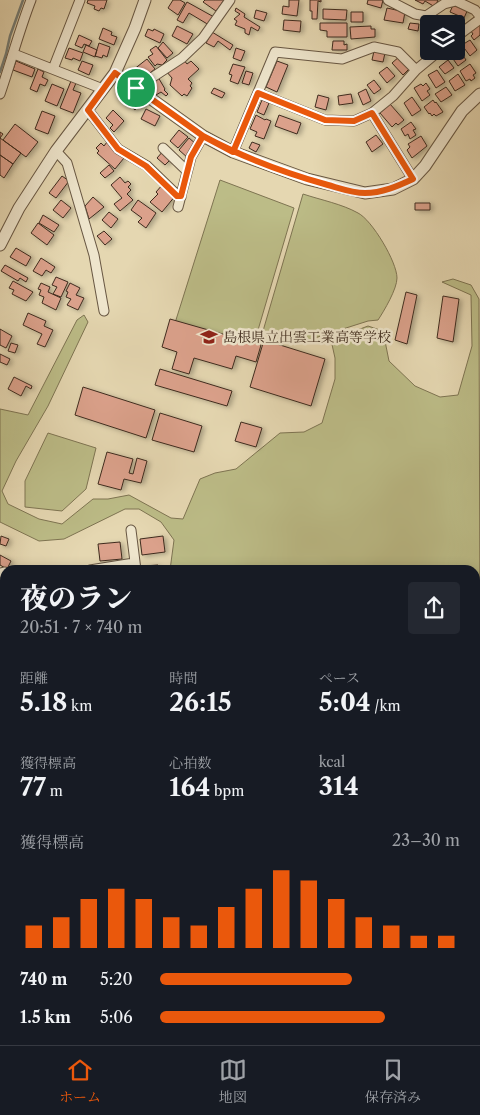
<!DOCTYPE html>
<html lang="ja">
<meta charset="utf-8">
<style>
body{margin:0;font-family:"Libre Caslon Text","Noto Serif JP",serif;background:#242831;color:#f1f3f6;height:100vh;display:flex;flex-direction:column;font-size:19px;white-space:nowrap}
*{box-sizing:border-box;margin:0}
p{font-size:16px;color:#9ea1a6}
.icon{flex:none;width:28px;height:28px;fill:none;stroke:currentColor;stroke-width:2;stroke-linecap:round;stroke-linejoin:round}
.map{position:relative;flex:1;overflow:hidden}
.drawer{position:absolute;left:0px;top:565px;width:480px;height:480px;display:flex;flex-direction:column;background:#171b24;border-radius:15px 15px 0 0;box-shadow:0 2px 12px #0003}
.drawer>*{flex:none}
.fabs{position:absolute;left:420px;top:15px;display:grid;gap:10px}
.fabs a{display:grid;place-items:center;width:45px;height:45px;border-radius:5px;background:#171b24;box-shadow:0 2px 12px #0003;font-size:25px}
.pin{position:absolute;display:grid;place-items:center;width:42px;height:42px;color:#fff;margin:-21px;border:2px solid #fff;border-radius:50%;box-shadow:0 1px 5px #0007}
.round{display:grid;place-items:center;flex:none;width:52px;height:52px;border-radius:5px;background:#242831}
.headline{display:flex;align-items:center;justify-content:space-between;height:85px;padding:0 20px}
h1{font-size:28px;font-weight:800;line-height:38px}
.metrics{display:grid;grid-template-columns:repeat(3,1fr);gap:8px;height:85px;padding:5px 20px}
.metrics div{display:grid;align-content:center}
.metrics b{font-size:25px;font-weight:800}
.metrics small{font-size:14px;font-weight:400}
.metrics p{font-size:14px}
.chart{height:140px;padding:10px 20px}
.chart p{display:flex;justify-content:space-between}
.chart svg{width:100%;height:90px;margin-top:5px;stroke:#ea580c;stroke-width:6}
ul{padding:0 20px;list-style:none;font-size:16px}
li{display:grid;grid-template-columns:80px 60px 1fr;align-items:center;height:38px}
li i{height:12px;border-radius:6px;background:#ea580c}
.dock{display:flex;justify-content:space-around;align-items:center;height:70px;border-top:1px solid #363941;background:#171b24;font-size:14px;color:#9ea1a6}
.dock a{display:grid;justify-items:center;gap:2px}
.dock .on{color:#ea580c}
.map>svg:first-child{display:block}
.green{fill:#bcbc87;stroke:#7e7452}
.water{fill:#99b7b6;stroke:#757f79}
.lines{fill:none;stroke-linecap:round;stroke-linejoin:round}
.stream{stroke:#757f79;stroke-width:2.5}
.building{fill:#dba18b;stroke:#3f2c1e;filter:url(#shadow)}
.minor-casing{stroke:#685743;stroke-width:11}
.tertiary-casing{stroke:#685743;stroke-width:13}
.minor{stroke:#eee5cc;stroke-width:9}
.tertiary{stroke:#eee5cc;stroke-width:11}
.route-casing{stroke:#fff;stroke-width:10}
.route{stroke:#ea580c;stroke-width:6}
.labels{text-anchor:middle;stroke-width:5;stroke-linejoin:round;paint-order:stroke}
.poi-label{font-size:14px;fill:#3f2c1e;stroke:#eee5cc;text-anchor:start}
</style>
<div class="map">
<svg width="480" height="1045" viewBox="0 0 480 1045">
<defs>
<filter id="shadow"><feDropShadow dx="3" dy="1.5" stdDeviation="2.5" flood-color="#0004"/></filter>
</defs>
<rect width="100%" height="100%" fill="#e5d7b1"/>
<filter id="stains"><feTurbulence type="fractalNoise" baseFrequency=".004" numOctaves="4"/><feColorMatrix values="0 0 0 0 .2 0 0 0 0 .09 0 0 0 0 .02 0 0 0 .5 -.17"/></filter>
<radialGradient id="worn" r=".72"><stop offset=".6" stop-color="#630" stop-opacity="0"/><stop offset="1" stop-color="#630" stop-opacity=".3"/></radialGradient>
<path class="green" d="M220,180L294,208L253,347L175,323Z
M303,194C321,200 342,204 358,213C372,220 397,262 397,278C397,289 384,311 378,320L368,321L302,342L263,331Z
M453,279L471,285L479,299L480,630L475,633V570H170L174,540L161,522L139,509H125L64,539L39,541L0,522V409L28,415L77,320L84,315L88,322L48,406L16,461L2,491L8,504L39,519L62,524L93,499H108L129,495L171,518L183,519L200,479L215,473L236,469L280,433L304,432L322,423L335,379V358L331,340L368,326L383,331L389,361L415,386L440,397L458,395L472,346L471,295L442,282Z
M48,433L96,448L86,489L62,511L25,507V481Z
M480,824V875H475V826Z
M0,864H5V1016L0,1015Z
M480,981V1045H295L310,1040H475V983Z"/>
<path class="water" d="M480,692V764L475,765V693Z
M0,737L5,738V812H0Z"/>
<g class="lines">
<path class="stream" d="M0,72L6,54L10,36L23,0"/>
</g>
<path class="building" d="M88,0H107L104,9L101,8L99,11L94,9L95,6L87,3Z
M173,0H180L185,3L178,15L168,8Z
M205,0H224L216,11L203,2Z
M289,0H299L297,16L282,14L283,6L289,7Z
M310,0H321V2L318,1L317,19H312V11H310Z
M368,0H383L381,8L367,4Z
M415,0H438L435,7L425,1L423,4Z
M187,2L214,17L209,25L189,13L183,23L177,20Z
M454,3L468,9L464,18L450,12Z
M236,8L245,14L244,17L260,27L258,31L251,27L249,35L245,33V29L235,25L237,21L234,19L240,14L235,11Z
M387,8L405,12L403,23L384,20Z
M323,9L347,10L346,20L323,19Z
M256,10L267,13L264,21L254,18Z
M351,12H363V22H351Z
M284,20L301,21L300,32L283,30Z
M320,23H347V37H327V31L320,30Z
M410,23L419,24L418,31L408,29Z
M480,24V35L474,40L471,36L473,34L471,31Z
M177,26L193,34L187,44L172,36Z
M371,26V29H375V37L351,39L350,27Z
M103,28L112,32L111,35L117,37L114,45L99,39Z
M148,29L153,31L154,29L164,34L160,43L145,36Z
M212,32L233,45L230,50L218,41L214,47L206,43Z
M79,35L92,41L89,46L84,44L82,48L75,45Z
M470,40L477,50L470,56L462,45Z
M333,41H344V45L347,44V50H332Z
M163,42L173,53L167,58L158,48Z
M99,43L110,47L107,57L103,55L102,58L95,56Z
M86,45L97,50L95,57L83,52Z
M156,46L167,60L162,65L157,64L155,66L148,57L153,54L150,50Z
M69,48L83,53L80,61L73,58L72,60L65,58Z
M236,48L245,51L241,61L233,58Z
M374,51L385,53L383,62L372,60Z
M460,51L466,60L458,66L451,56Z
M400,56L410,68L403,75L392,63Z
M147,59L155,69L141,80L133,70Z
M183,59L187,64L191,61L199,69L188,79L192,83L190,86L192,88L187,96L184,94L182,96L170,85L172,78L166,71Z
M448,60L454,68L445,74L439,67Z
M16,61L35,69L32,77L13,70Z
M82,61L93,65L89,75L78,70Z
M277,61L288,65L277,92L266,87Z
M233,64L245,67L238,84L230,81L232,75L229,74Z
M470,64L476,73L473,75L475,78L471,81L470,79L466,81L460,71Z
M387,67L395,76L387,83L379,73Z
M38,69L44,72L42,77L48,80L45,86L40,84L37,92L30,89Z
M437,70L445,82L436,88L428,75Z
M246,71L253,73L249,85L242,83Z
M458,74L465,85L455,91L449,81Z
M158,77L165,89L164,90L168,94L166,96L161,92L156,95L149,82Z
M374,80L381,89L374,94L367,85Z
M71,81L76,83L73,90L81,93L73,113L60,108Z
M426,83L430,89L427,91L430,95L422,101L414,88L421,84L423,86Z
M52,84L64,89L57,106L45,101Z
M446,87L452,95L441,102L435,94Z
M214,88L225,93L222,98L211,93Z
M366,89L371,101L363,105L358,93Z
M132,93L144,102L142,107L139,105L135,110L125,101Z
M351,94L353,103L339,105L338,96Z
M318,95L329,98L326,110L315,107Z
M412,97L421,110L412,116L404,103Z
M262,100L269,103L264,115L257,112Z
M433,100L435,103L436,102L443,112L436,116L434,114L432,116L430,113L429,114L424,107Z
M390,104L404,120L398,125L396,123L392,127L380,113Z
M146,109L160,116L155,126L141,119Z
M113,110L124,121L114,132L110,128L113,125L106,118Z
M42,111L55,116L48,134L35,129Z
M256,115L265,120L266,119L271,121L264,139L255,136L257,132L250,129Z
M279,115L301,123L297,134L275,126Z
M411,122L416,129L413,130L416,135L410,139L408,134L405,136L401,129Z
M15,124L38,142L26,157L3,140Z
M179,130L188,137L178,148L170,141Z
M0,132L3,134L0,138L21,153L13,164L0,155Z
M376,135L383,144L372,152L366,142Z
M421,136L427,146L412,158L407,150L410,147L408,144Z
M189,138L196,144L189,152L191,154L188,158L179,150Z
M107,142L124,158L115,169L97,153L99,151L96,148L101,143L104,146Z
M252,142L260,145L256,152L249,148Z
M164,150L172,158L165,165L157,158Z
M0,155L13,164L4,178L0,175Z
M109,165L114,171L105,178L100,173Z
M62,176L69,181L56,198L49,193Z
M120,177L125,183L128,181L131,184L128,187L131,190L127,194L133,200L120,211L114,204L122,198L111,185Z
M163,184L176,195L162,212L150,202L158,194L156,192Z
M93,197L104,207L89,219L85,206Z
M61,200L71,208L63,218L53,210Z
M138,200L156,213L146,228L138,222L142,218L131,210Z
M415,203H430V210H415Z
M109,212L118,219L111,228L102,220Z
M43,215L59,225L54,232L39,223Z
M38,223L54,235L47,245L31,233Z
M104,231L112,239L105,245L97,236Z
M16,248L31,257L26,266L10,257Z
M41,258L55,267L51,273L46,270L42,276L33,271Z
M5,265L28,278L26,282L20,278L18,281L1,271Z
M56,277L68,282L61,297L53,294L57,287L52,285Z
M13,281L33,292L26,301L12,294L14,290L9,288Z
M41,283L50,287L48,292L61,298L56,310L42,303L44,297L39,295L41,290L38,289Z
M70,283L80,288L76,295L84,298L78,310L67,305L71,299L66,297L68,292L66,291Z
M406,292L417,295L407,344L395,340Z
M443,296L459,299L453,342L437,338Z
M28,313L46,321L44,326L53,330L45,347L37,344L42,334L23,325Z
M170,319L261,345L256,362L236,356L232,369L194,358L189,374L172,369L177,352L162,347Z
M0,329L12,336L6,348L0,345Z
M264,340L325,359L311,406L250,387Z
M11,343L18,345L15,353L8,351Z
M0,354L10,359L7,365L0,362Z
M160,369L232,391L227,406L155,385Z
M14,377L32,386L31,389L26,386L21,396L8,389Z
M83,387L155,410L146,438L75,415Z
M160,413L202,426L194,452L152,440Z
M241,422L262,428L256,447L235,441Z
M107,452L133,459L129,473L133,474L137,458L147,461L141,483L124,479L121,490L98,484Z
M1,536L9,539L6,546L0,544Z
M163,536L165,552L142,555L140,539Z
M120,542L122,559L100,561L98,544Z
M0,555L11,561L7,569L0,565Z
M158,565V570H144V566Z"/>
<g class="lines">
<g class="minor-casing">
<path id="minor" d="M388,0L415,14L426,16L444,4L456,1L475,10L480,16
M456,37L480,19
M14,54L103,89
M53,69L80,0
M136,88L182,58L203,38L230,0
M258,93L325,120L354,121L372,113L393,96L416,70L439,51
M0,94C11,62 19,31 31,0
M88,110L118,149L147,166L177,195L181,197
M372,113L413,179
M163,148L187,171
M56,151L67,163L94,255L104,311
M233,152L275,52L342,59L374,47L398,52L416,70
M178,207L191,157L203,136
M131,530L136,570
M90,570L134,563
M0,573L5,572
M475,665L480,663
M0,679L5,683
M0,695L5,697
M0,1022L5,1024
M30,1040L36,1045
M140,1045L154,1040"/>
</g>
<g class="tertiary-casing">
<path id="tertiary" d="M115,73L203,136L233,152L307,179L365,193L393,189L413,179L425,166L462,111L480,94
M0,245L19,208L56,151L115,73L135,28L145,0
M475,797L480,796
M0,859H5"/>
</g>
<use href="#minor" class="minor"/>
<use href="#tertiary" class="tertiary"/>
</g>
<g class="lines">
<g class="route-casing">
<path id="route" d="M136,88L115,73L88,110L118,149L146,166L177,196H181L191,157L203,136C242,157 285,173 328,185C339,188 353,193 365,193C382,193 398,186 413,179L372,113L354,121L325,120L258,93L233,152L203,136L136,88"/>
</g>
<use href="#route" class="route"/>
</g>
<defs>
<g id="school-bare" transform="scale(1.35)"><path d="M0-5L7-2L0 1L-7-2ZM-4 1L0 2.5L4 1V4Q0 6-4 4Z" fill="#8f2418" stroke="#eee5cc" stroke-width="2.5" paint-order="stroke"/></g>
</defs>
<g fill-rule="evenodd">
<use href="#school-bare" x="209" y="337"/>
</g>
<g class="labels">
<g class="poi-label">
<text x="223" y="342">島根県立出雲工業高等学校</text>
</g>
</g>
<rect width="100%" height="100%" filter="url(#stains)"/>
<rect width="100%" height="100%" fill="url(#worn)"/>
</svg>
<div class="fabs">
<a><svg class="icon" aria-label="layers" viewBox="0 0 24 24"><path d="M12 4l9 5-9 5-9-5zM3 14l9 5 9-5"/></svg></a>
</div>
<div class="pin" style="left:136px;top:88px;background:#1e9e55"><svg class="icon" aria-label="arrive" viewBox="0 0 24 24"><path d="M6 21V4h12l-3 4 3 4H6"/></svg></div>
<section class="drawer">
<div class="headline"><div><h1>夜のラン</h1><p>20:51 · 7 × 740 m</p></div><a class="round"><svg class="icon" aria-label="share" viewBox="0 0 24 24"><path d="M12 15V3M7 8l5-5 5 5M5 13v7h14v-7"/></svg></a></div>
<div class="metrics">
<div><p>距離</p><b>5.18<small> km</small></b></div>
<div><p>時間</p><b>26:15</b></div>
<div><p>ペース</p><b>5:04<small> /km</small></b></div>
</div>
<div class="metrics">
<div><p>獲得標高</p><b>77<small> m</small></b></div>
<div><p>心拍数</p><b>164<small> bpm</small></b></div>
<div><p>kcal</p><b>314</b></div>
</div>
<div class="chart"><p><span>獲得標高</span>23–30 m</p>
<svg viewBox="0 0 160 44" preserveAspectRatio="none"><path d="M5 44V33M15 44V29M25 44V20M35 44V15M45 44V20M55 44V29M65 44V33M75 44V24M85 44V15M95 44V6M105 44V11M115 44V20M125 44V29M135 44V33M145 44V38M155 44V38"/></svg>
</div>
<ul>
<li><b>740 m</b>5:20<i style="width:64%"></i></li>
<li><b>1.5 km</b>5:06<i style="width:75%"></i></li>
</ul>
</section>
</div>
<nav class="dock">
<a class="on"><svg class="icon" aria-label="home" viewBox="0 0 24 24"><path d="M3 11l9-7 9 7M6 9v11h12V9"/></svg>ホーム</a>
<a><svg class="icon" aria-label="map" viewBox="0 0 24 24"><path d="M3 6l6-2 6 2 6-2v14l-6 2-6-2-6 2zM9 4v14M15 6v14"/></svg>地図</a>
<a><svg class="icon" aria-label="saved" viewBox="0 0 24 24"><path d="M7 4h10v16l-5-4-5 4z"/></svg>保存済み</a>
</nav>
